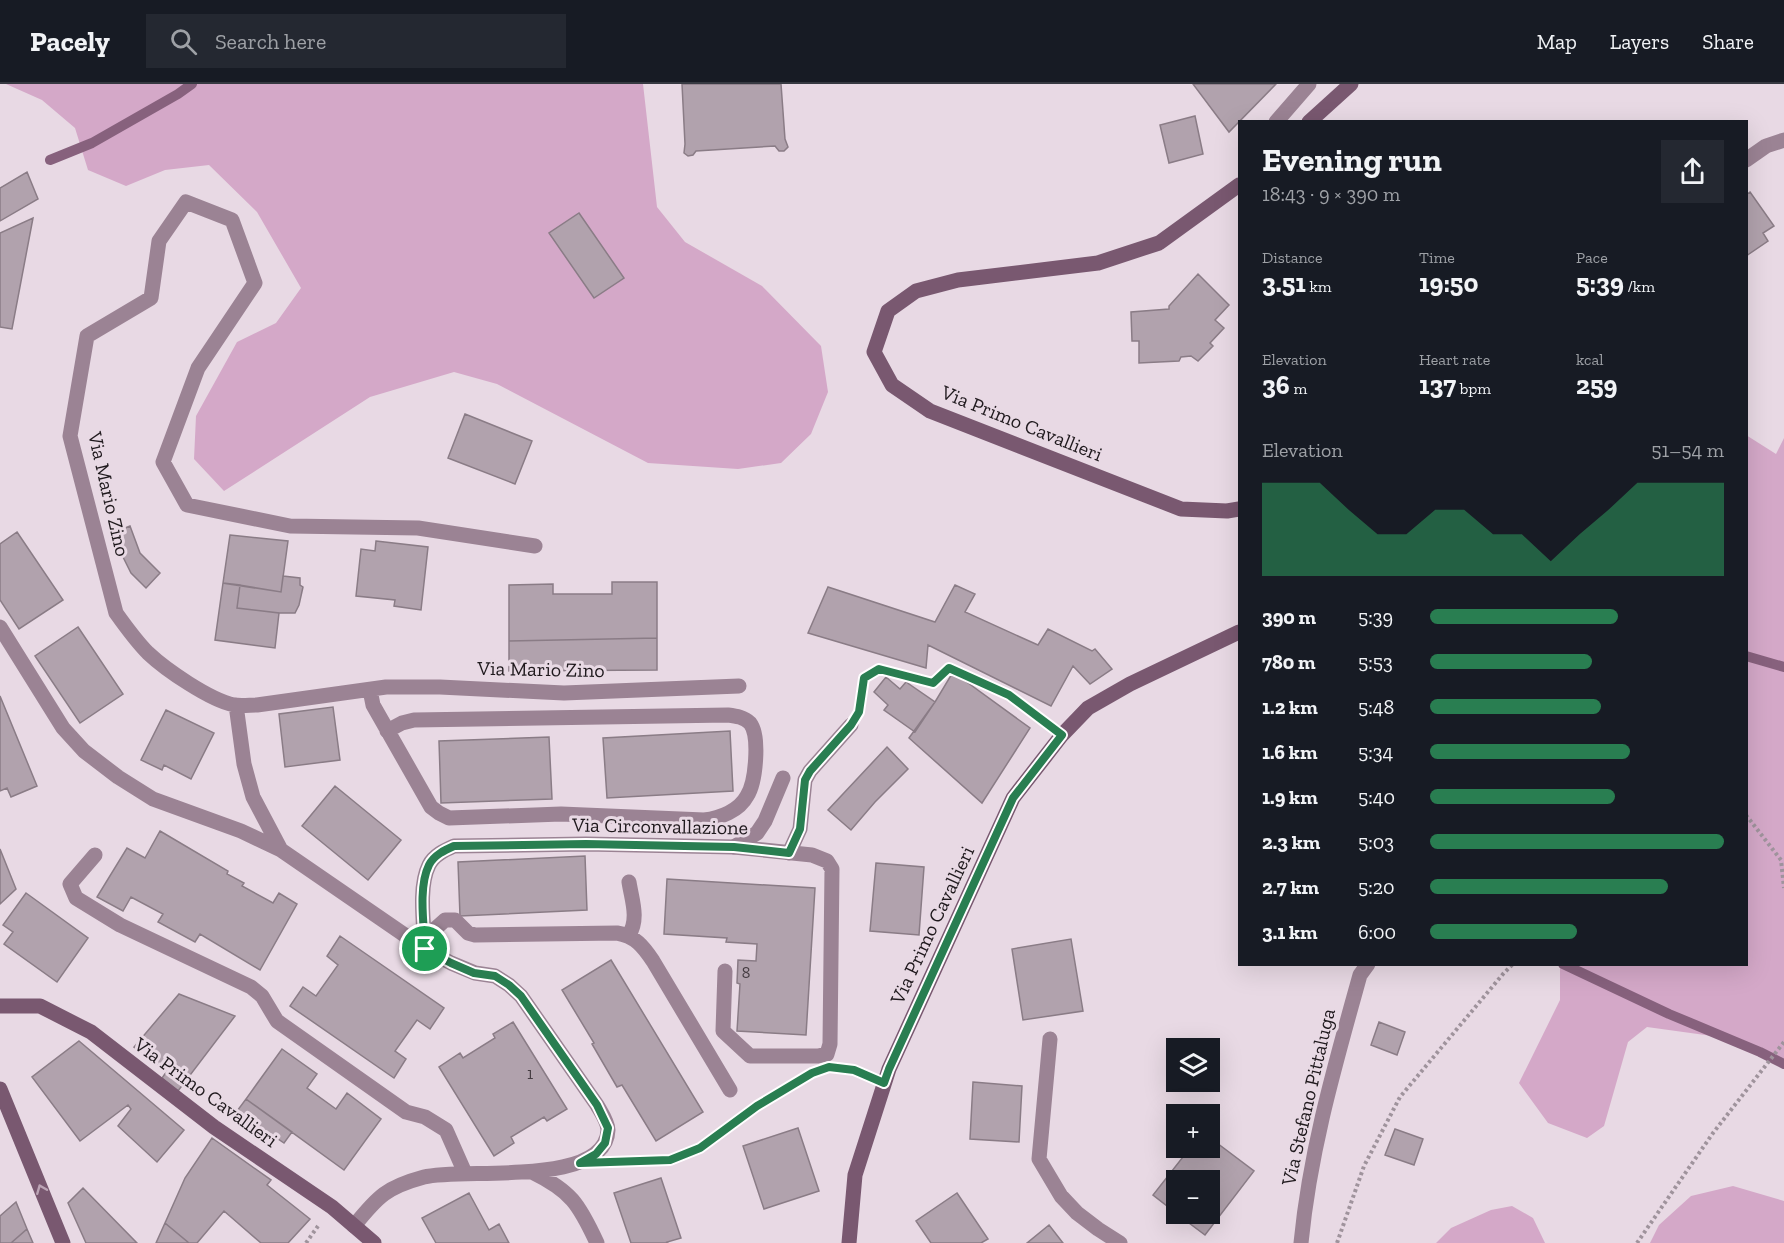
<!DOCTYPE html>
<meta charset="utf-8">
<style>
body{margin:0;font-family:"Zilla Slab",serif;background:#242831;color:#f1f3f6;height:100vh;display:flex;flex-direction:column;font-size:22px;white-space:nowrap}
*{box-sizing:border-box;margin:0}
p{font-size:20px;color:#9ea1a6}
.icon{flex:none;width:33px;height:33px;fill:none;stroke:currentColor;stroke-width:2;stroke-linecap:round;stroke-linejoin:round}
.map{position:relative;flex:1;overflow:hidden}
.side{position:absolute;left:1238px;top:36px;width:510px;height:846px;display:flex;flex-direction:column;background:#171b24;border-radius:0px;box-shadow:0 6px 24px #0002}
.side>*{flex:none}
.tools{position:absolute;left:1166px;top:954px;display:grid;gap:12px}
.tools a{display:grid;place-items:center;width:54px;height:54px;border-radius:0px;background:#171b24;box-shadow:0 6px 24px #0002;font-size:30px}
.pin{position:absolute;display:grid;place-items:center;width:51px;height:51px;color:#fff;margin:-26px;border:3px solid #fff;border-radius:50%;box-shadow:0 2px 6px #0007}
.round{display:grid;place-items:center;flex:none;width:63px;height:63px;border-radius:0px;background:#242831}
.headline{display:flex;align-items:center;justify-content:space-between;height:102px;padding:0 24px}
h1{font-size:33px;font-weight:800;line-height:45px}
.figures{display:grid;grid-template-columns:repeat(3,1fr);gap:9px;height:102px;padding:6px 24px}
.figures div{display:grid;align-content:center}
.figures b{font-size:26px;font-weight:800}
.figures small{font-size:16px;font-weight:400}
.figures p{font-size:16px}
.chart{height:168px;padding:12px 24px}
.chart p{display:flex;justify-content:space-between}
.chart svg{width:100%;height:108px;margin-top:6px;fill:#297e51;opacity:.7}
ul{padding:0 24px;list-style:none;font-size:20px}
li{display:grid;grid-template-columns:96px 72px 1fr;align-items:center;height:45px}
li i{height:15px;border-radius:8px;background:#297e51}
header{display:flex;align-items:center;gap:36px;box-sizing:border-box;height:84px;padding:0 30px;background:#171b24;border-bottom:2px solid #363941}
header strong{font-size:28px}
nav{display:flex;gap:33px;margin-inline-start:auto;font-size:21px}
.search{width:420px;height:54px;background:#242831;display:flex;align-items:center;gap:15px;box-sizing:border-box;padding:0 21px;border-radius:0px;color:#9ea1a6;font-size:22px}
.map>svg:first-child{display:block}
.green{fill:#d4a8c8}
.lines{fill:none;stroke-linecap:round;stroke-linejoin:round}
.stream{stroke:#87617d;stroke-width:10}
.building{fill:#b1a2ad;stroke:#8a7c86;stroke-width:1.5}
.path{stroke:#9f939c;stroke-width:4;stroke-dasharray:3 3;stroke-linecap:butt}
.lane{stroke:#9b8394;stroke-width:15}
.street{stroke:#9b8394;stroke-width:15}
.secondary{stroke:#795870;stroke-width:15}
.oneway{stroke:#bca5b6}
.route-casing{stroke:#fff;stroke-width:12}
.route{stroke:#297e51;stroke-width:8}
.labels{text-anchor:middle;stroke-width:6;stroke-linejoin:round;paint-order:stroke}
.number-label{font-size:16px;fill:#443b41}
.street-label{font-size:20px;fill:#1f191d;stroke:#e8d9e4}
</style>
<header>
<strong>Pacely</strong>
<div class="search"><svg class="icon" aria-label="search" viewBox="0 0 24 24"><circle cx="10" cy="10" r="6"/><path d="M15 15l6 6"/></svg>Search here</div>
<nav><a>Map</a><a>Layers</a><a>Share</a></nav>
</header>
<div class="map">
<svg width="1784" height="1159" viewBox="0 0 1784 1159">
<rect width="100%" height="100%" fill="#e8d9e4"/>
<path class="green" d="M6,0H643L657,123L685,158L762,202L821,262L828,308L811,350L781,379L738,385L648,379L497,300L454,288L370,313L224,407L194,375L196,332L237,258L276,239L301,204L257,128L209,81L165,86L126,102L88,86L75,44L42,16Z
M1746,351L1776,370L1784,354V982L1734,955L1647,943L1628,958L1604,1042L1587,1054L1548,1039L1519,999L1560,916V881L1746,880Z
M1733,1102L1784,1117V1159H1650L1659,1141L1691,1112Z
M1512,1122L1533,1134L1545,1159H1436L1451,1144L1491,1126Z"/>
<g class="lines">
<path class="stream" d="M50,76L92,59L178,10L192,0
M1746,572L1784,583
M1563,880L1669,930L1760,968L1784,980"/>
</g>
<path class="building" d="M682,0H781L785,55L788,63L784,67H779L775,62L696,67L693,71L688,72L684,69L685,60Z
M1193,0H1276L1229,48Z
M1195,32L1203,70L1169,79L1160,41Z
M27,88L38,115L0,137V104Z
M1750,108L1774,142L1763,149L1768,157L1746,172V111Z
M579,129L624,194L594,214L549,149Z
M33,134L12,245L0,243V149Z
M1198,190L1229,221L1215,236L1224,244L1210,259L1213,262L1198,277L1191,272L1181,273L1179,277L1139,279V257H1132L1131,228L1169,225V222Z
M465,330L532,357L515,400L448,374Z
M130,442L140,469L160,489L146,504L131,489L122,471L115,448Z
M17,448L63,516L19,545L0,516V460Z
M230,451L288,457L281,508L223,499Z
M376,457L428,463L421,526L394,522L395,516L356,512L361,465L375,467Z
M283,492L300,494V501L303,503L299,521L295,529H279L237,524L240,501L281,508Z
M612,498H657V554L509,557V501L553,500V510H612Z
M223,499L240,501L237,524L279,529L275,564L215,556Z
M955,501L975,510L965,528L1038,561L1048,545L1092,567L1095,565L1112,585L1090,600L1073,582L1051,622L928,561L926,584L808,549L828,503L935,538Z
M78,543L123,610L80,639L35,572Z
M657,554V586L509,587V557Z
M953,588L1030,644L982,719L909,654L935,618Z
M886,593L900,605L906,598L935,618L915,648L884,626L888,621L874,608Z
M0,612L37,702L11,713L7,704L0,707Z
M333,623L340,676L285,683L279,630Z
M166,626L214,649L191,695L164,681L162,686L141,676Z
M730,647L733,707L607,714L603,654Z
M549,653L552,715L441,719L439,657Z
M887,663L908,685L875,718L851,746L828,726Z
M335,702L401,756L368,796L302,742Z
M160,747L228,787L227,790L244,799L242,802L273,819L279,809L297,820L260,886L200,850L195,858L158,838L163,830L131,813L123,827L97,813L127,764L145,774Z
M0,765L16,805L0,820Z
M585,772L587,826L460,832L458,778Z
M876,779L924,783L919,851L870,847Z
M667,795L815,804L806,951L737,947L740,900L737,899L738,876L756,877L757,860L726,858L727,854L664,850Z
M26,809L88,854L57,898L4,860L13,848L3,841Z
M340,852L444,924L430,945L417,936L395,967L406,975L394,994L290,922L303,903L316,912L338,881L327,872Z
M1071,855L1083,927L1023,936L1012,865Z
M611,876L703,1028L656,1057L622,1001L617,1003L592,960L594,959L562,906Z
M179,910L235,932L178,1007L162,994L167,987L134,963Z
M513,938L567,1025L547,1037L544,1033L511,1053L514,1059L494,1072L439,983L460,969L463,974L495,954L493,950Z
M1379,938L1405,948L1397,971L1371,961Z
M79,957L184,1046L157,1078L118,1042L131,1025L128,1021L80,1057L32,993Z
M282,965L317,990L307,1004L336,1025L347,1009L381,1035L344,1086L246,1015Z
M973,998L1022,1002L1019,1058L970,1055Z
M246,1015L292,1048L284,1059L237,1027Z
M798,1044L819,1107L764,1125L743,1062Z
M1395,1045L1423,1055L1414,1081L1385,1071Z
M1209,1053L1254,1087L1205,1151L1177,1130H1209V1096H1176V1129L1153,1111L1190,1064H1209Z
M212,1054L271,1096L267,1101L310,1135L288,1159H261L224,1127L197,1159H189L165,1139L185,1094Z
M661,1094L681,1154L667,1158L668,1159H631L614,1109Z
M83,1104L137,1159H86L68,1119Z
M469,1109L489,1146L499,1140L509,1159H436L422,1134Z
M957,1109L988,1155L981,1159H931L916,1137Z
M16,1118L27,1145L11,1159H0V1132Z
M165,1139L189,1159H156Z
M1049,1141L1063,1159H1027Z
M27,1145L33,1159H11Z"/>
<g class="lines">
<path class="path" d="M861,619L864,594L879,585L932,599L949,584L1009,611L1043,636
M1746,731L1781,776L1784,804
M846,985L864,991
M620,1078L670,1076L700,1064L757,1022L799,997
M306,1159L318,1142
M1337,1159L1364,1082L1400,1013L1503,890L1513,880
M1637,1159L1713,1049L1784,958"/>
<path class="lane" d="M734,763L757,749L765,737L783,694
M789,769L800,745L805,696L810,687L851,641
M95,771L70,800L76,814L120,841L251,903L262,912L277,937L406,1028L425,1033L446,1046L465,1089"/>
<path class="street" d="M1276,38L1309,0
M1746,76L1766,62L1784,56
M535,462L418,444L290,442L187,421L163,378L198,284L255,199L232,136L186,118L159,157L151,214L87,252L70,352L116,529C126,543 136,557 148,569C166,586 210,616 234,621C241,622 250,621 257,621L386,603H440L564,609L739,602
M0,543L63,644L84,667L118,693L153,715L241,747L281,766L425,865L451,879L475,889L495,892L509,901L521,912L597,1021C601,1028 608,1038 608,1046C606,1104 463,1083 424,1093C387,1103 378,1112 354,1142
M370,606L373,621L431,723L439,729L449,734L561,730L704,736C720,734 739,727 747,712C756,698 760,652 750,639C744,633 736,632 728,631L414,636L402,639L387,647
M236,621L244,680L253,713L281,766
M629,851C639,834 632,817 629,798
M426,862L435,845L445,836H455L468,849L475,851L617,849C635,852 643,862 653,877L730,1006
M425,865C424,841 418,803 429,781C434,771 445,766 454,762L586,760L734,763L812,771L827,777L832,785L830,960L827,970L818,972H750L723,947L725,887
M1050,955L1039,1075L1061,1112L1077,1129L1098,1145L1120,1159
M532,1088C571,1107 579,1120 597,1159
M1301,1159C1310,1066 1335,981 1360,891L1368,880"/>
<path class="secondary" d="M1309,38L1351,0
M1239,101L1159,159L1098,179L958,196L916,207L888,227L874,268L892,301L930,327L1181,425L1227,427L1239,425
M0,922H40L91,948L214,1043L332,1123L374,1159
M0,1005L63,1159
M849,1159L855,1091L889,985L1013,714L1062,651L1088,624L1130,600L1239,548"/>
</g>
<defs><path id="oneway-chevron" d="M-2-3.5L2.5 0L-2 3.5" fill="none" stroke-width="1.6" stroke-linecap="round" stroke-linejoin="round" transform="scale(1.5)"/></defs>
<use class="oneway" href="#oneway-chevron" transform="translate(41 1105) rotate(-112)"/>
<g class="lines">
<g class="route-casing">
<path id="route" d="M949,584L1009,611L1062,651L1013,714L889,985L884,999L854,986L829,983L812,989L757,1022L700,1064L670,1076L580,1079L596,1070L605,1059L608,1044L597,1021L521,912L509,901L495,892L474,889L451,879L425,865C424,841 418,803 429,781C434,771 445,766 454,762L586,760L734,763L789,769L800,745L805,696L810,687L851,641L859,628L864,594L879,585L933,599Z"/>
</g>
<use href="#route" class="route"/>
</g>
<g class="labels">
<g class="number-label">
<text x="746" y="894">8</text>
<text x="530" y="995">1</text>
</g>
<g class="street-label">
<text transform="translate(1022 339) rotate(22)" y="7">Via Primo Cavallieri</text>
<text transform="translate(109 410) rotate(77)" y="7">Via Mario Zino</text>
<text transform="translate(541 585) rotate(1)" y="7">Via Mario Zino</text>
<text transform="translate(660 742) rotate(1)" y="7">Via Circonvallazione</text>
<text transform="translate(932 841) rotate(-65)" y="7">Via Primo Cavallieri</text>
<text transform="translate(206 1008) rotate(36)" y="7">Via Primo Cavallieri</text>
<text transform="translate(1308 1013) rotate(-77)" y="7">Via Stefano Pittaluga</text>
</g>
</g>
</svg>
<div class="tools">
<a><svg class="icon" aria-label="layers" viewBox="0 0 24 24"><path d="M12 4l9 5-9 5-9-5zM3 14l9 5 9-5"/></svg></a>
<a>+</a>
<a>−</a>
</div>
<div class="pin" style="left:425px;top:865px;background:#1e9e55"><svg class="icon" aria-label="arrive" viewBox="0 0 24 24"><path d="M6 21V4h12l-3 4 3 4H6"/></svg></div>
<section class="side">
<div class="headline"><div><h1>Evening run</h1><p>18:43 · 9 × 390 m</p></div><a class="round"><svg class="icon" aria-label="share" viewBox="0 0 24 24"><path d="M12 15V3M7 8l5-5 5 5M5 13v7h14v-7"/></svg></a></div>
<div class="figures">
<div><p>Distance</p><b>3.51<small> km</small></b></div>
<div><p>Time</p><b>19:50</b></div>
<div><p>Pace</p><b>5:39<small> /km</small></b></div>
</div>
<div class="figures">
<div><p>Elevation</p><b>36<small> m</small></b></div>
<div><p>Heart rate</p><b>137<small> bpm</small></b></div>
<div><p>kcal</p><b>259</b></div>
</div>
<div class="chart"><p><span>Elevation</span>51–54 m</p>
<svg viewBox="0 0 160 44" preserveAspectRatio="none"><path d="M0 44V6L10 6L20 6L30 17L40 27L50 27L60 17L70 17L80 27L90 27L100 38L110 27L120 17L130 6L140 6L150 6L160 6V44z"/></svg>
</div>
<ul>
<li><b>390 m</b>5:39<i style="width:64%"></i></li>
<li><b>780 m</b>5:53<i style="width:55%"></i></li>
<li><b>1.2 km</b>5:48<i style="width:58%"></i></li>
<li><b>1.6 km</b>5:34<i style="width:68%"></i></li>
<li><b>1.9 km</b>5:40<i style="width:63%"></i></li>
<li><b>2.3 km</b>5:03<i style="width:100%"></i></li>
<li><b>2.7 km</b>5:20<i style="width:81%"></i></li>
<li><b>3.1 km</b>6:00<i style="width:50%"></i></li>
</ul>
</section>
</div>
